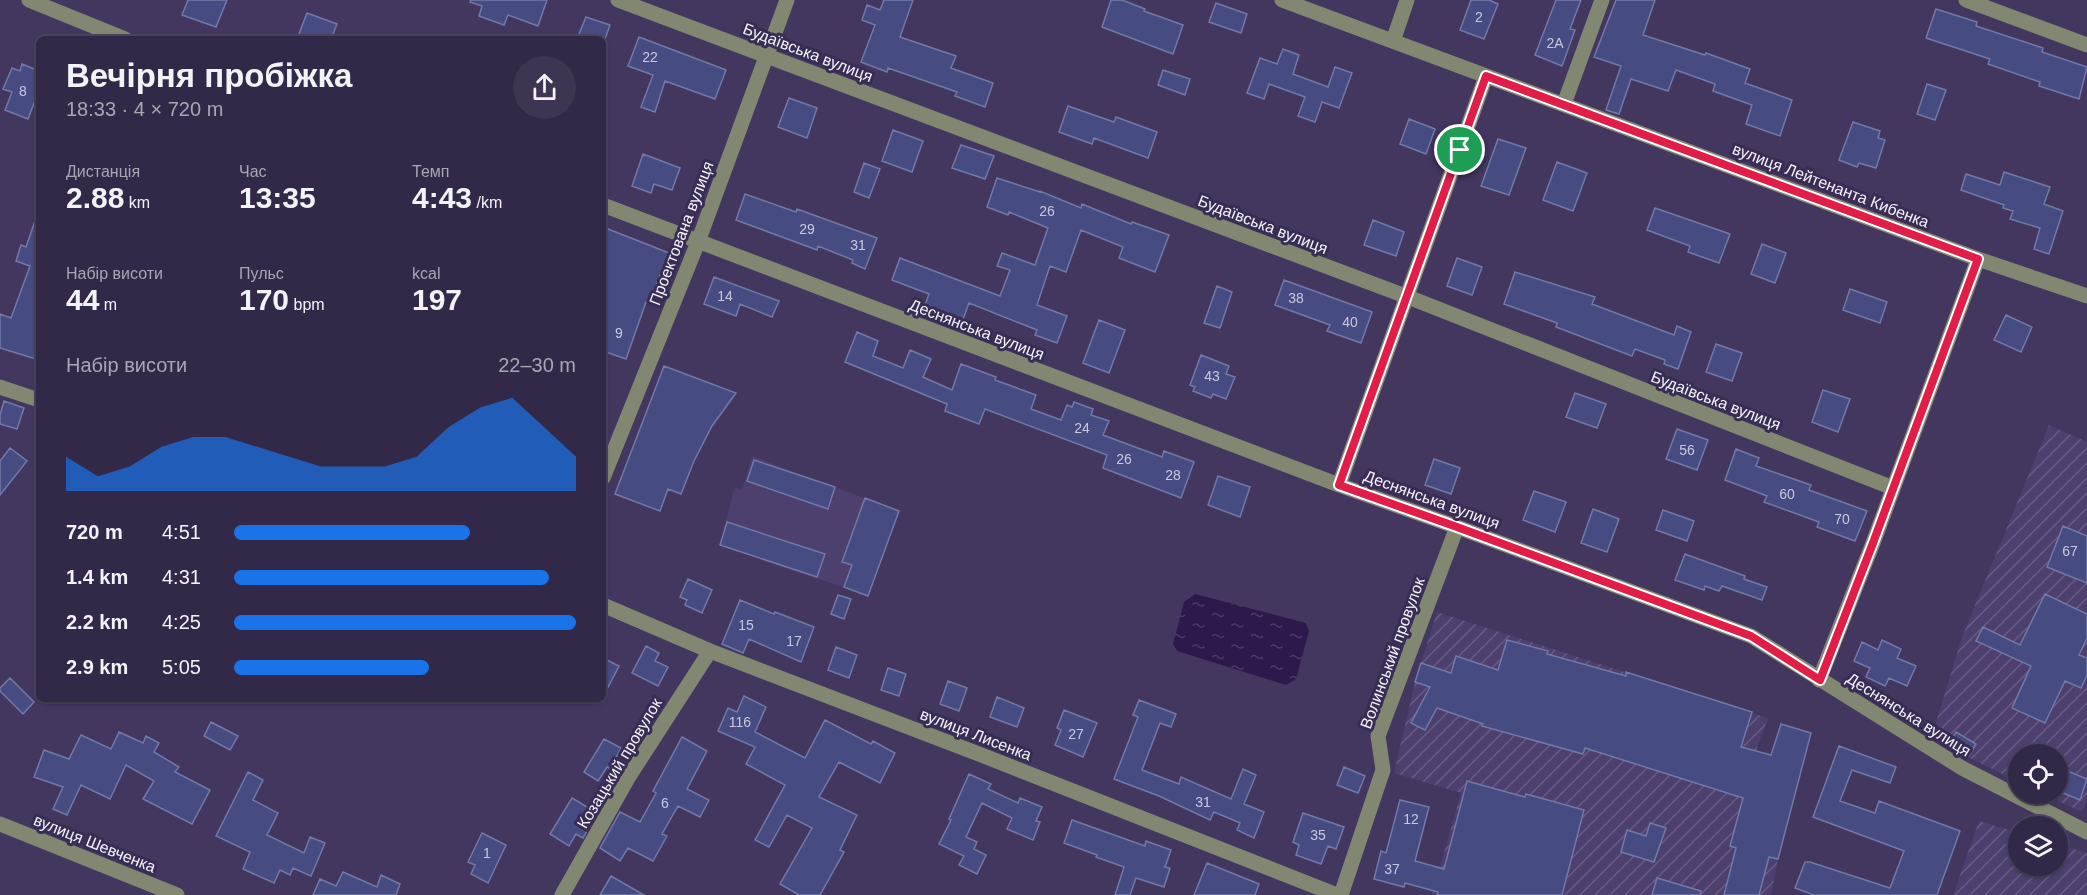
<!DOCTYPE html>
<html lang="uk">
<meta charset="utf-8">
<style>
body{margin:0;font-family:Arial,sans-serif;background:#3d3552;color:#f1f3f6;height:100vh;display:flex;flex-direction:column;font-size:22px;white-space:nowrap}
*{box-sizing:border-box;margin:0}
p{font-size:20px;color:#a8a6b4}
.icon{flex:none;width:33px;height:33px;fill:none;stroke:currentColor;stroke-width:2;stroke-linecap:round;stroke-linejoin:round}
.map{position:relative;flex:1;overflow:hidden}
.side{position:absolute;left:36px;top:36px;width:570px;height:666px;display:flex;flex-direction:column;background:#322948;border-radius:9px;box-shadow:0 2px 4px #0004,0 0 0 2px #4d4560}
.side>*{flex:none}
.buttons{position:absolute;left:2008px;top:744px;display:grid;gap:12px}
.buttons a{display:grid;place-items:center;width:60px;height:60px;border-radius:50%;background:#322948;box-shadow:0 2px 4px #0004,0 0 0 2px #4d4560;font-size:30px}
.pin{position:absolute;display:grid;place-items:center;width:51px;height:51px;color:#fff;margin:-26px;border:3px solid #fff;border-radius:50%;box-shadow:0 2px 6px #0007}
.round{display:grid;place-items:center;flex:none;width:63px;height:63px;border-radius:32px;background:#3d3552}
.summary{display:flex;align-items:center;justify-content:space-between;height:102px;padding:0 30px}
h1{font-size:33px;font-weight:800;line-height:45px}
.figures{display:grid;grid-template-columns:repeat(3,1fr);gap:9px;height:102px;padding:6px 30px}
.figures div{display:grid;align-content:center}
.figures b{font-size:30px;font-weight:800}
.figures small{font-size:16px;font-weight:400}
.figures p{font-size:16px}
.chart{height:168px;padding:12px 30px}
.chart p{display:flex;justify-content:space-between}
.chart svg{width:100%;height:108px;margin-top:6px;fill:#1a73e8;opacity:.7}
ul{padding:0 30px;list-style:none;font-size:20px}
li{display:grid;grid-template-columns:96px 72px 1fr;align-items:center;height:45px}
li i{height:15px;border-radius:8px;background:#1a73e8}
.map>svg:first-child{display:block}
.built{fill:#4d3f6e}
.industrial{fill:url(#industrial-furrows)}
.water{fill:url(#water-ripples)}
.building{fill:#464c82;stroke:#7279a6;stroke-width:1.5}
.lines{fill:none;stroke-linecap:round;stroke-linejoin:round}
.minor{stroke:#828772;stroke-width:15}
.route-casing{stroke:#fff;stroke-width:12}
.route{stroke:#e11d48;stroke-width:8}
.labels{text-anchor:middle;stroke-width:6;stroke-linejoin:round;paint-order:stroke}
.number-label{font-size:14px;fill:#c8c8dd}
.street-label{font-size:16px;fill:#f4f1fb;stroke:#392d54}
</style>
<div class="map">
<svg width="2087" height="895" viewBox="0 0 2087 895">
<defs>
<pattern id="industrial-furrows" width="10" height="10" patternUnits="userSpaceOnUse" patternTransform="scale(1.5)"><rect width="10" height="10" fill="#4d3f6e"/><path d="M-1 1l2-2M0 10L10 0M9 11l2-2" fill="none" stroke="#675b84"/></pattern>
<pattern id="water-ripples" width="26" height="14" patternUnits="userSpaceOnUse" patternTransform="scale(1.5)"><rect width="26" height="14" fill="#2c1a4c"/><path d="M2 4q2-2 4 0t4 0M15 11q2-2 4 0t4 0" fill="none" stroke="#4b3c67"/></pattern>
</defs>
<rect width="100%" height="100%" fill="#433760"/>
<path class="built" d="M752,456L899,511L868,596L720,545L734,488L742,490Z"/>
<path class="industrial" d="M2049,425L2087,442V801L2082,812L2043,794H2058V754H2019V782L1931,739L1962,637Z
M1437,612L1768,718L1756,751L1730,846L1778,859L1771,895H1432L1461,793L1394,773L1415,682Z
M1979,821L2019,833V866H2058V844L2087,853V895H1953Z"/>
<path class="water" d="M1195,594L1306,623L1309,631L1296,679L1286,685L1177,651L1173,644L1184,602Z"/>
<path class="building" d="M188,0H227L216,27L182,15Z
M471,0H547L538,26L508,15L504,25L479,16L482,6L470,2Z
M884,0H913L900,37L956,56L951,68L993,83L985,107L955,96L957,92L888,68L887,72L861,62L875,25L862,20L867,5L880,10Z
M1111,0H1122L1145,9L1144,11L1183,25L1173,54L1102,27Z
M1471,0H1489L1498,4L1484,39L1460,30Z
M1556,0H1581L1570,29L1575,30L1562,66L1535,55Z
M1616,0H1655L1643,35L1705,55L1706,53L1750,69L1745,83L1792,100L1780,136L1746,124L1752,105L1713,91L1715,84L1676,70L1668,91L1631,79L1619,114L1606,110L1621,66L1594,57Z
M1216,3L1247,14L1241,33L1209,22Z
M1936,9L1977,22L1976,26L2043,48L2042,52L2087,67L2079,99L2039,86L2040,82L1988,64L1990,59L1926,38Z
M307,13L337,24L331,39H297Z
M586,17L610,25L605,39H577Z
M639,37L726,70L715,99L665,81L655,112L641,107L653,75L628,66Z
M1283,49L1299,55L1293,74L1328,87L1335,67L1352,73L1339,108L1322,102L1315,122L1298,116L1305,97L1269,84L1264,99L1247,93L1260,58L1277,64Z
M22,64L39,71V90L28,119L5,110L12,92L3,89L12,68L20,71Z
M1163,70L1190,79L1185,95L1158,85Z
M1927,84L1946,90L1935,120L1917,114Z
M789,98L817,108L807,138L778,127Z
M1068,106L1114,122L1116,117L1157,132L1148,158L1094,138L1092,144L1059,132Z
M1409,119L1435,129L1426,154L1400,144Z
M1853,122L1880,131L1878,138L1885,140L1876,168L1859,163L1857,167L1839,160Z
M893,130L923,141L912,172L882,161Z
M1498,139L1526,148L1509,195L1481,186Z
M961,145L994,156L985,179L952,168Z
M643,154L680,168L672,190L654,184L651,193L632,186Z
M1557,162L1587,173L1573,211L1543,200Z
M864,163L880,169L869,198L854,192Z
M2004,172L2050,187L2044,204L2063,211L2049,254L2034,249L2040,228L2010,219L2013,211L2003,208L2004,205L1961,190L1966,174L2000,185Z
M997,178L1040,192V191L1081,208L1082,204L1131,224L1132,222L1169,235L1155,272L1119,258L1123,247L1081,230L1066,272L1050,266L1037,305L1067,316L1057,343L1035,335L1037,330L969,303L962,322L924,308L929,294L892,280L900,258L1000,296L1010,270L997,266L1002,253L1035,265L1048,228L1009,212L1008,215L987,207Z
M745,194L796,212L797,209L877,238L865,269L852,263L853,260L818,246L817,250L736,220Z
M1655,208L1730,234L1719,263L1688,252L1690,246L1647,230Z
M37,215L39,216V360L0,348V314L11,318L30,266L16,261L21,245L26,247Z
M1373,220L1404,232L1396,256L1364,245Z
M603,227L669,253L649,303L646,302L626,359L603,351Z
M1762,244L1786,253L1775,283L1751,274Z
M1457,258L1482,267L1472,295L1447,286Z
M1515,272L1595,297L1592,304L1674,335L1677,326L1691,332L1678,369L1664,364L1665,360L1635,349L1632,356L1556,327L1557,323L1504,304Z
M714,277L779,301L772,317L740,304L736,316L704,304Z
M1284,280L1372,312L1361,343L1327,331L1330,325L1275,305Z
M1217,286L1232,292L1220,328L1204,323Z
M1850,289L1887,302L1880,323L1843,310Z
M2006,315L2032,327L2021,352L1994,340Z
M1099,320L1125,330L1109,373L1083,363Z
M857,332L878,341L873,356L903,368L910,350L931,359L923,377L952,390L961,364L996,377L995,380L1036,395L1031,409L1061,420L1067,405L1072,407L1074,402L1093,409L1091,415L1109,421L1103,435L1162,457L1164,451L1194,462L1181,498L1103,468L1107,455L985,409L979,424L945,411L947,404L845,362Z
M1716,344L1742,353L1732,381L1706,372Z
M1201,355L1229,366L1226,374L1235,377L1226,399L1213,394L1211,398L1193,391L1195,387L1190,385Z
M664,366L736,393L712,426L694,461L681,494L668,489L660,511L615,494Z
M1823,390L1850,399L1838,432L1812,422Z
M1575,393L1606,404L1597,428L1566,417Z
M4,401L24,408L17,429L0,424V415Z
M1677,429L1708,440L1697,470L1666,459Z
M10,448L27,461L0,495V461Z
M1736,449L1759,458L1756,466L1811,485L1809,490L1867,511L1855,541L1817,527L1819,522L1764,502L1767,496L1725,480Z
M1434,459L1460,468L1451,494L1425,485Z
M754,460L835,487L828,509L747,481Z
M1218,476L1250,487L1240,517L1208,505Z
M1534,491L1566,502L1555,532L1523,520Z
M865,498L899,511L868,596L844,587L852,565L842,562Z
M1593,509L1619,519L1607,552L1581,543Z
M1663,510L1694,521L1687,541L1656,530Z
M727,522L825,554L817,577L720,545Z
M2063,526L2087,536V583L2047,567Z
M1685,554L1745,576L1744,579L1767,587L1762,600L1722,586L1719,591L1705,586L1704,590L1675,580Z
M688,579L712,590L702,613L685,605L687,600L680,597Z
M2045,594L2087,614V638L2079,655L2087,658V675L2081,688L2065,681L2045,723L2012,708L2031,666L1976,641L1983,627L2020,645Z
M838,595L851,599L844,619L831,614Z
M740,600L774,614L775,612L814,627L801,662L749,639L743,653L722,644Z
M1507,640L1548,651L1547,654L1626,676V672L1752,712L1741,747L1771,755L1781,724L1811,733L1778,859L1769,857L1759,895H1724L1736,848L1730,846L1743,798L1585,748L1583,754L1482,726L1483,724L1437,708L1425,730L1411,723L1430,687L1415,682L1421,663L1451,673L1456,656L1498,670Z
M1882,640L1901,649L1897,658L1916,666L1907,686L1889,678L1885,686L1866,677L1870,668L1854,661L1862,642L1878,650Z
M646,646L659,653L655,661L668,667L658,686L632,673Z
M836,647L857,655L849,678L828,670Z
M603,658L619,666L603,697Z
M888,668L906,674L899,696L881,690Z
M10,678L34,702L23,714L0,691V688Z
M948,681L967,688L959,711L940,704Z
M744,696L766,707L755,732L805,758L825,720L871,744L873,741L895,753L880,783L839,762L819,797L857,815L840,850L844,852L820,895H799L780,884L812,828L787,815L769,847L755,840L785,785L746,764L755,747L718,731L728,708L737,712Z
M997,697L1024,708L1017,727L990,717Z
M1139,700L1176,714L1171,727L1160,723L1142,770L1179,784L1181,777L1231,799L1243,769L1256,775L1244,804L1264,812L1254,838L1237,830L1240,823L1214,812L1210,820L1159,796L1114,779L1138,717L1133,715Z
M1064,710L1097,723L1083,757L1055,745L1061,730L1057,728Z
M211,722L238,736L230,750L204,736Z
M119,732L143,743L146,736L159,743L154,752L179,767L175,772L210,790L192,824L143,799L154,781L126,765L110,799L81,785L67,815L53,809L63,787L34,777L44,750L69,759L81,735L111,749Z
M1956,732L1976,744L1969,756L1949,745Z
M682,737L707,751L687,789L709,800L700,817L678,806L662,834L667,836L653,861L628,848L620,861L600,848L620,812L640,822L656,793L653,791Z
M604,739L621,748L610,769L607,767L598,781L584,772Z
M1839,746L1896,767L1890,783L1852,770L1840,801L1875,813L1879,801L1960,831L1937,895H1814L1795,888L1805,862H1810L1890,888L1904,851L1813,817Z
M1344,767L1365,776L1358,793L1337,785Z
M2058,767L2087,779L2080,800L2058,791Z
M248,772L263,780L253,800L278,813L267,835L304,853L310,837L325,843L311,876L293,868L290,875L280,870L274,883L243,869L250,852L216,836Z
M969,774L991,784L988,789L1018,803L1020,798L1042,807L1036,821L1040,822L1033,840L1007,829L1012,818L982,803L966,837L977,842L974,849L986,855L977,874L959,865L964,856L939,844L951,820L949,819Z
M1467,781L1525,797L1526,794L1584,810L1562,895H1437L1438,892L1405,883L1404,887L1374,879L1381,851L1386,853L1400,800L1429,807L1415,861L1444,869Z
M572,798L597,813L583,838L576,834L569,846L550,834Z
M1303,813L1344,827L1336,849L1328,846L1321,864L1296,855L1299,845L1293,842Z
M1072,820L1145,846L1146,841L1171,850L1165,867L1170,868L1164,887L1136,878L1130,895H1115L1124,867L1096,857L1097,855L1064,843Z
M1650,823L1666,828L1654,862L1621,852L1627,830L1646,836Z
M482,833L506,845L488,883L471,874L475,865L468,862Z
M1207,863L1259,884L1255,895H1194Z
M343,872L377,887L381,875L400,884L396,895H313L320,879L336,886Z
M611,876L644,895H600Z
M1657,878L1701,891L1700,895H1652Z"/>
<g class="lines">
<path class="minor" d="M29,0L125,39
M618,0L1408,297L1893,488
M1282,0L1978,259L2087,296
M1966,0L2087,45
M1393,41L1407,0
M1564,104L1602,0
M603,205L1339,485L1457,527L1751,636L1962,768L2087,832
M0,387L39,400
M603,478L698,242L787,0
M1339,485L1486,76
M603,605L710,651L984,756L1337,895
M1819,680L1873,543L1978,259
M0,824L177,895
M562,895L628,778L710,651
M1341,895L1383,770L1378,736L1457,527"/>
</g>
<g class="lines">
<g class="route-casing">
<path id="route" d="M1486,76L1978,259L1873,543L1820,680L1751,636L1457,527L1339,485Z"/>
</g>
<use href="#route" class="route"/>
</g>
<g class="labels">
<g class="number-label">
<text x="1479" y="22">2</text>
<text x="1555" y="48">2А</text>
<text x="650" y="62">22</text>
<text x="23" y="96">8</text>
<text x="1047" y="216">26</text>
<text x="807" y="234">29</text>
<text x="858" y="250">31</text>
<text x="725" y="301">14</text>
<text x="1296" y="303">38</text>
<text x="1350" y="327">40</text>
<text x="619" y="338">9</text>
<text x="1212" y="381">43</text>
<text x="1082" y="433">24</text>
<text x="1687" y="455">56</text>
<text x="1124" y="464">26</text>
<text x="1173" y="480">28</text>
<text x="1787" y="499">60</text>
<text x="1842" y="524">70</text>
<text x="2070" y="556">67</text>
<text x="746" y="630">15</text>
<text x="794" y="646">17</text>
<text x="740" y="727">116</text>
<text x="1076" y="739">27</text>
<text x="1203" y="807">31</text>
<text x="665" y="808">6</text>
<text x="1411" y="824">12</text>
<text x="1318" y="840">35</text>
<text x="487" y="858">1</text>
<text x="1392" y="874">37</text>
</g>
<g class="street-label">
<text transform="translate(808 52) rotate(21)" y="6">Будаївська вулиця</text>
<text transform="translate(1831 185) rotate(21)" y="6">вулиця Лейтенанта Кибенка</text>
<text transform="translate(1263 224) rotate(21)" y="6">Будаївська вулиця</text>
<text transform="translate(681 233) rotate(-69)" y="6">Проектована вулиця</text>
<text transform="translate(977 329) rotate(21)" y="6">Деснянська вулиця</text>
<text transform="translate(1716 400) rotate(21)" y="6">Будаївська вулиця</text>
<text transform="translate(1432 499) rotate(20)" y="6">Деснянська вулиця</text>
<text transform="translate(1392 653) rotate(-70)" y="6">Волинський провулок</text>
<text transform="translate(1909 714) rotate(32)" y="6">Деснянська вулиця</text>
<text transform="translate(976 734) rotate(21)" y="6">вулиця Лисенка</text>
<text transform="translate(619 763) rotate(-59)" y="6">Козацький провулок</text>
<text transform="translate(95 843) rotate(22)" y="6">вулиця Шевченка</text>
</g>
</g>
</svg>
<div class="buttons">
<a><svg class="icon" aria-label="locate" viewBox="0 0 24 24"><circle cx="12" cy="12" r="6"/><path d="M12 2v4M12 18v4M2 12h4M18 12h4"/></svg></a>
<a><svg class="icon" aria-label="layers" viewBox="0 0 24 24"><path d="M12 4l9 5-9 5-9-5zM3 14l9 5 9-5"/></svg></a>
</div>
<div class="pin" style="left:1460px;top:150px;background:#1e9e55"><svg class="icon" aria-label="arrive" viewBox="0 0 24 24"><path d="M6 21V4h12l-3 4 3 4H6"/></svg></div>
<section class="side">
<div class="summary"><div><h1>Вечірня пробіжка</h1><p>18:33 · 4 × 720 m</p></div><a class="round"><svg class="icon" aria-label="share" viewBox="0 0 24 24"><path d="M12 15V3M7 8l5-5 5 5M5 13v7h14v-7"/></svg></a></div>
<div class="figures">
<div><p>Дистанція</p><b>2.88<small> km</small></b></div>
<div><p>Час</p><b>13:35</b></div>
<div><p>Темп</p><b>4:43<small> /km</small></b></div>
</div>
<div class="figures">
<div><p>Набір висоти</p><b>44<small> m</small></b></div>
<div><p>Пульс</p><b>170<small> bpm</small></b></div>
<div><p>kcal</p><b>197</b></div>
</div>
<div class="chart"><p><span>Набір висоти</span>22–30 m</p>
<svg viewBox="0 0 160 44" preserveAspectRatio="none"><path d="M0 44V30L10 38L20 34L30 26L40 22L50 22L60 26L70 30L80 34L90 34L100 34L110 30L120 18L130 10L140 6L150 18L160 30V44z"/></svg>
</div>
<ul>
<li><b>720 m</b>4:51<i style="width:69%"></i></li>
<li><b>1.4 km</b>4:31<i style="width:92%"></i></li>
<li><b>2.2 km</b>4:25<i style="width:100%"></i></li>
<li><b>2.9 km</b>5:05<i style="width:57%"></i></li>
</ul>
</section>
</div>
